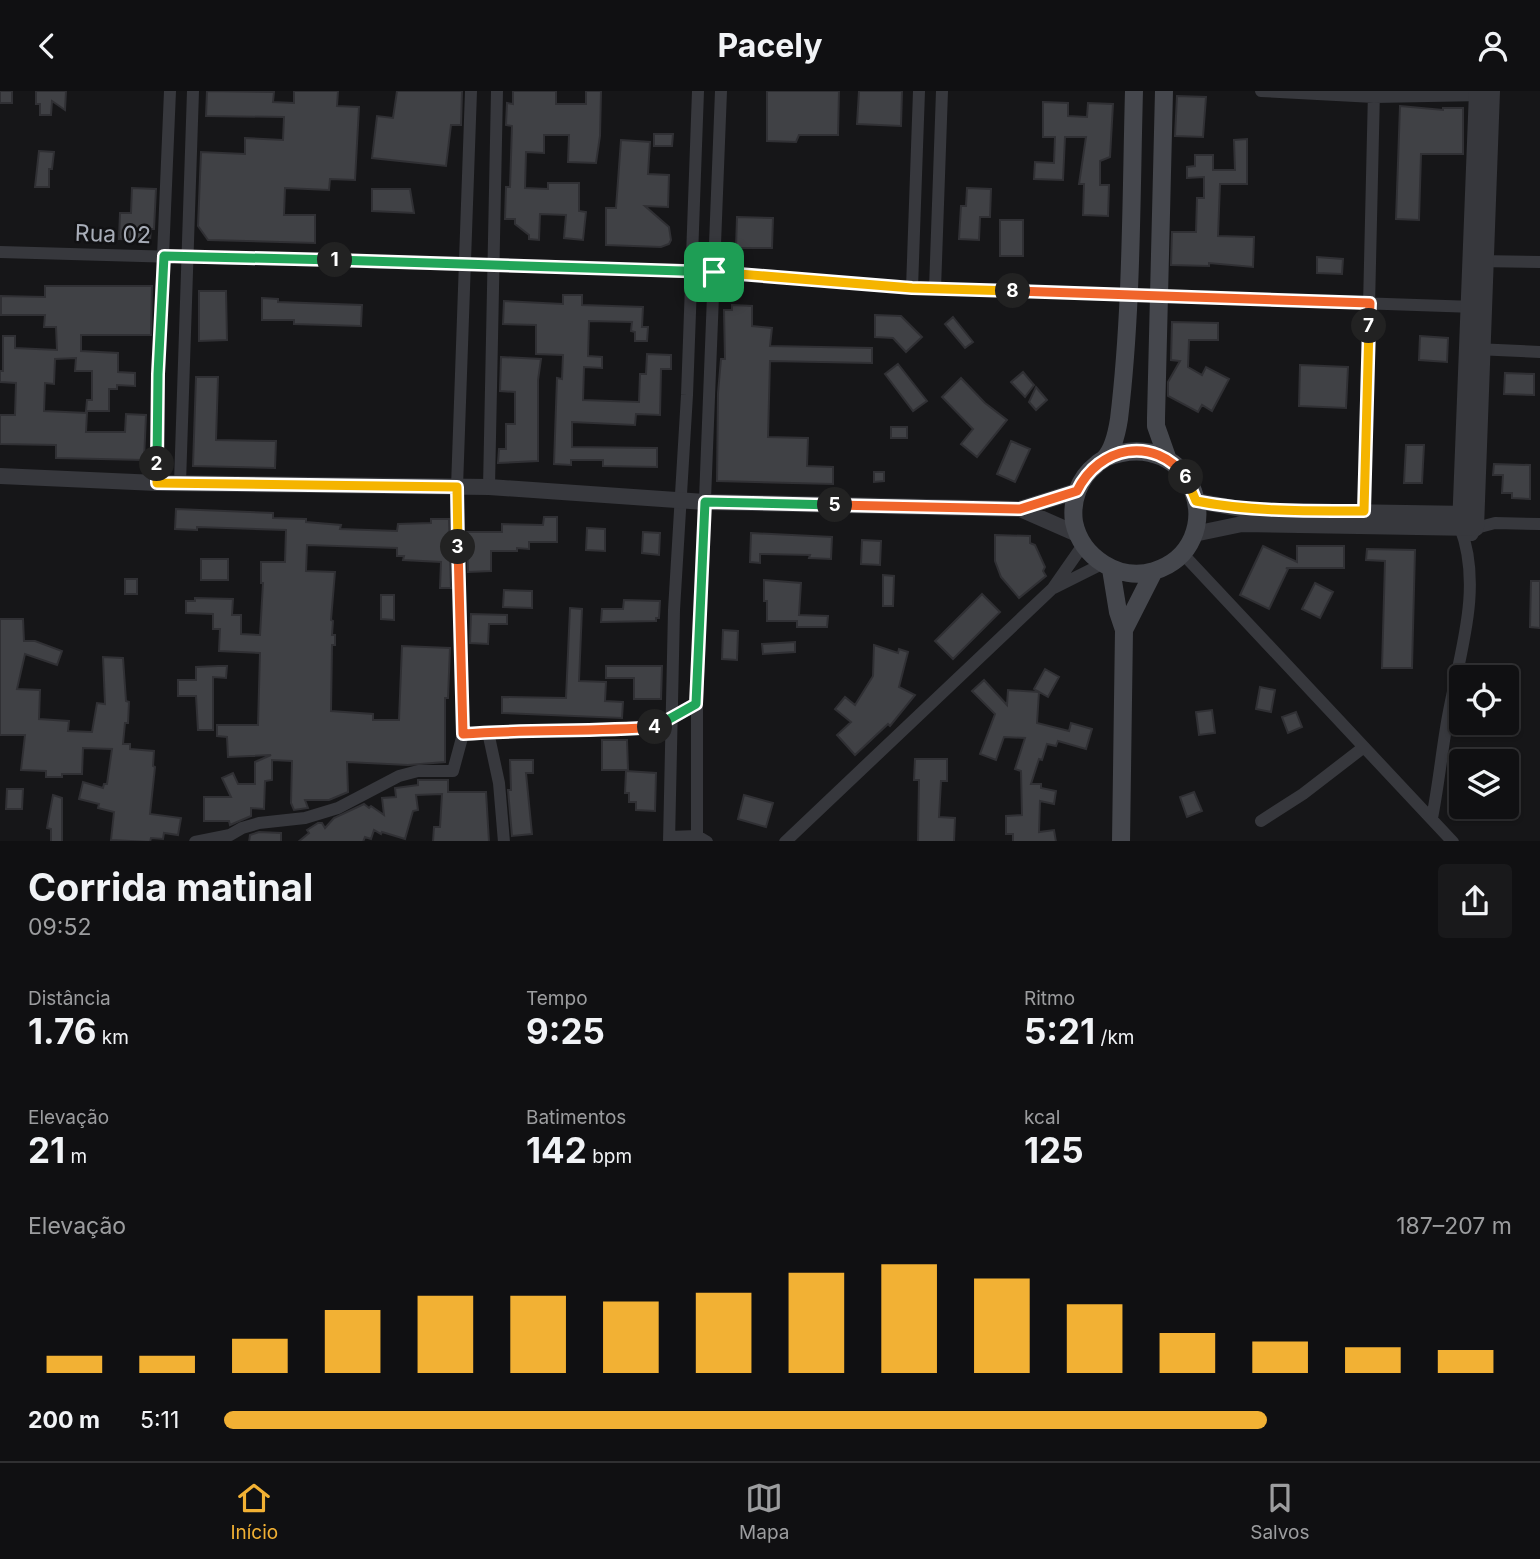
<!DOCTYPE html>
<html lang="pt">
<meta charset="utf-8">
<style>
body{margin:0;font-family:Inter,sans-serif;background:#19191b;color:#f1f3f6;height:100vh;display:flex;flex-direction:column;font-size:26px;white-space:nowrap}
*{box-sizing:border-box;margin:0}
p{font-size:23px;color:#9c9d9f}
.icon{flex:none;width:38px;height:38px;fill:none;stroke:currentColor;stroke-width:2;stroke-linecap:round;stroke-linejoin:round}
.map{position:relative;height:750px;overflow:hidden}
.sheet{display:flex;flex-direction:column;background:#101012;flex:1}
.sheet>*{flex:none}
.buttons{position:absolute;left:1449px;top:574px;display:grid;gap:14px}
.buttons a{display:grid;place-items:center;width:70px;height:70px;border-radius:7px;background:#101012;box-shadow:0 2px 5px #0004,0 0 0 2px #303032;font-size:35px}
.pin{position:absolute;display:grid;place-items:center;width:60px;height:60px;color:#fff;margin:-30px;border-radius:14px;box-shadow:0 4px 10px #0006}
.km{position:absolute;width:35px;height:35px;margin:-18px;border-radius:50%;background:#222;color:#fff;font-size:19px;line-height:35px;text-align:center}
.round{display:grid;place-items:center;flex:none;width:74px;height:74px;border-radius:7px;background:#19191b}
.head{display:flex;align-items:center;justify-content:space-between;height:119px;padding:0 28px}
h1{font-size:38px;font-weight:700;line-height:52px}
.stats{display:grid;grid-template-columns:repeat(3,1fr);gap:10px;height:119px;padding:7px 28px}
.stats div{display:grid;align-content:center}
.stats b{font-size:35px;font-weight:700}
.stats small{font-size:19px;font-weight:400}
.stats p{font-size:19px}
.chart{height:196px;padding:14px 28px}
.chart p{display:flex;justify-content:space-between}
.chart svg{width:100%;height:126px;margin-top:7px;stroke:#f2b134;stroke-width:6}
ul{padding:0 28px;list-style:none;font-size:23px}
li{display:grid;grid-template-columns:112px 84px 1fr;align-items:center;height:52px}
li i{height:18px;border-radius:9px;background:#f2b134}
header{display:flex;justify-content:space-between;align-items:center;height:91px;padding:0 28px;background:#101012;font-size:32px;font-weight:700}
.menu{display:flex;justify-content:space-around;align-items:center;height:98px;border-top:2px solid #303032;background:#101012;font-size:19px;color:#9c9d9f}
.menu a{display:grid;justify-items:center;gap:4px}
.menu .active{color:#f2b134}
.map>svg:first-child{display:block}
.building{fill:#404145;stroke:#303034;stroke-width:2}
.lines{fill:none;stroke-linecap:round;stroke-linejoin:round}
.minor{stroke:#37383d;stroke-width:12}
.tertiary{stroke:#37383d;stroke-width:16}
.secondary{stroke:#45474d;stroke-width:18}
.split-1-casing{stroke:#fff;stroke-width:14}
.split-2-casing{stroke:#fff;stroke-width:14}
.split-3-casing{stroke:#fff;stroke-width:14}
.split-4-casing{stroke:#fff;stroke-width:14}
.split-5-casing{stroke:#fff;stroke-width:14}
.split-6-casing{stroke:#fff;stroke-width:14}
.split-7-casing{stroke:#fff;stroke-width:14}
.split-8-casing{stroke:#fff;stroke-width:14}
.split-9-casing{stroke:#fff;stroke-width:14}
.split-1{stroke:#22a559;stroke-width:9}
.split-2{stroke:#22a559;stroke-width:9}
.split-3{stroke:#f5b400;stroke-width:9}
.split-4{stroke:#f0652b;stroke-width:9}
.split-5{stroke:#22a559;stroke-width:9}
.split-6{stroke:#f0652b;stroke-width:9}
.split-7{stroke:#f5b400;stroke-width:9}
.split-8{stroke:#f0652b;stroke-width:9}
.split-9{stroke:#f5b400;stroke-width:9}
.labels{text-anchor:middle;stroke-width:5;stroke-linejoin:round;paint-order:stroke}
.street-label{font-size:23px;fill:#a8adb8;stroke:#111113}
</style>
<header><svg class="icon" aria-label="back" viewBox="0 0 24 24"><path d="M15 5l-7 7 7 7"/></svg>Pacely<svg class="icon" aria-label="person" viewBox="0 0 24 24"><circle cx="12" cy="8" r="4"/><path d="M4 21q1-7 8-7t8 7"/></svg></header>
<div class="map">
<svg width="1540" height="751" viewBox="0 0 1540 751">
<rect width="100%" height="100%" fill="#161618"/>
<path class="building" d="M0,0H12V12H0Z
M36,0H66L65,19L52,10L51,24H40V13H36Z
M207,0L274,1L273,11L294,12V0H338L337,15L359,16L355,89L330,88L329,99L285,97L284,124H315V152L208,149L198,135L201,61L245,63V47L283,49L284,26L206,25Z
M397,0H462L461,34H451L446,75L372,67L377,25L393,27Z
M513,0H556V13H586V0H601L600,45L596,72L568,71L569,44H544V62L526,61L525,97L548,98V92H579V120L586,121L583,149L564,147L566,124L540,123L539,149L529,148V144L515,133V128H505L506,96H510L512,35L506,34L507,12L513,13Z
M767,0H839L838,44H799L796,51L767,50Z
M859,0H902L901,35L857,33Z
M1177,5L1206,6L1203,46L1175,45Z
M1043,11L1068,12V25L1087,26L1088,12L1113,13L1110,66L1100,70V94H1109L1108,125L1083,124L1084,93H1079L1086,46H1065L1063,89L1034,88L1035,71L1054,72L1055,46H1043Z
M1400,15L1443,19V17H1463V63H1421L1419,129L1396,128Z
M654,43H673L672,55H654Z
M1247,48V93H1220L1218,145L1254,146L1253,176L1209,172V175L1171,174L1172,141H1196L1197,107H1204V86L1187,87V76L1195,75V64H1213V79H1235L1234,49Z
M621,49L650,51L648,83L669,84L668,116L645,115L669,136L671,149L669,153L661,156L606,154V117H616Z
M39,60L54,61L52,78H49V96H35Z
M132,97L156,98L154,138H151L150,149L119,148L120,122H131Z
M967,97L991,98L990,126H980L979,149L959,148L961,115H966Z
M372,98H410L414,122L372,120Z
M737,126L773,127L772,157H736Z
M1000,129H1023V165H1000Z
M1317,166L1343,168L1342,183L1317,182Z
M45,195H152L151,244H81V260L118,262V281L135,282V295L117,294V298H109V320H86L87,309H92V280H75L76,267L55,268L54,293L45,292L44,320L87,322L86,341H125L126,323L146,324L144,369L56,367V354L0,353V324H15L16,292L0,291V280H3V245H15V257L57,259L56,236H44L45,224H1V205L45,206Z
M199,200H226L227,249L199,250Z
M563,204H582V214L643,216L642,236H648L647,250H635V241L631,240L632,231L589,230L588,265L602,266V277L584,276L583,309L639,311L640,283H646L647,263L671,264V278H661L660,324L636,323L635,334L572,331V356L657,357V376L603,375V369H571V374L554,373L557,287L562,288L563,264L536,263V234L503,233L504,210L563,213Z
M262,207L278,208V211L362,214L361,235L294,233V229H262Z
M732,214L752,215V235L772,237L770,255L872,257V272L770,270L768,346L808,347L807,375L833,376V393L717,390L718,302L721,268H725L724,219H732Z
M875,224L901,225L922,246L906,261L893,247L875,246Z
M953,226L973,251L965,257L945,233Z
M1172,231L1218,232V249H1189L1188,276L1202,284L1206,276L1229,288L1212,320L1202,314L1198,321L1168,305V291L1180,270L1171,269Z
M1420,245L1448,247L1447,271L1419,269Z
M501,266L541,268L538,289V370L498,372L499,358H506V333H515V301L500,300Z
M898,273L927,310L913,320L885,283Z
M1300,274L1348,276L1346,317L1299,315Z
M1023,281L1034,294L1025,306L1011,291Z
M1505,282L1534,283V304L1504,303Z
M196,286H218L216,349L276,350L275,377L193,375Z
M961,287L985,312L1007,329L977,366L961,353L973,338L942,306Z
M1036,296L1047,309L1036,319L1029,311Z
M891,336H907V347H891Z
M1011,350L1030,358L1015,391L997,383Z
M1406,354H1424L1422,392H1404Z
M1494,373L1530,374V408L1512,407V402H1502L1503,384H1493Z
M874,381H884V390L874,391Z
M176,418L273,422V427L306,428V431L341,434L340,438L397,440L398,433L431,432V428H449L451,497H440L441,471L403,469L404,465H397V457L307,454L306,480L335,481L331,529L333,530L332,544H335V554H332L331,620L373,623V629H399L402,555L450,557L448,607H445V671L408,674L347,671L348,701L329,709H305L308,717L294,719L291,712L292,670L272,669V689L265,690L264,718L251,717V725L230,734L229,730H204V706H231L222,687L233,682L238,693H255V671L271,664L228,666L227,646L217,645V634H258L260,562L219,560L220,538H213V523L186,522V510H195V507L233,508L232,524H241V543L260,544L263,492H261V471H285L286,439L197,436V439L175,438Z
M544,426H557V451H529V458L517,457V460H491V480L468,481L467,441H502V433L543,434Z
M587,437L605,438V460L586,459Z
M643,441L660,442L659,464L642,462Z
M751,442L832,446L831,468L809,467L810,464L760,463V472L750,471Z
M995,444L1030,445V452L1035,454L1045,476L1043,480L1046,485L1019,507L1001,486L995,470Z
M862,449L881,450L880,474L861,473Z
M1263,455L1297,471V455H1344V477H1286L1288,478L1269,518L1240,504Z
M1367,458L1415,459L1412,577H1382L1385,470L1366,469Z
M201,468H228V489H201Z
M883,484L894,485L893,515H883Z
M125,488H137V503H125Z
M764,489L801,492L799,524L828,525L827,536H797V530H767V510H764Z
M1531,490H1540V537L1530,536Z
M1315,492L1333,501L1320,527L1302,518Z
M504,499L532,500V517L503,516Z
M982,503L1000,521L953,568L935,550Z
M381,504H394V529L381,528Z
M624,509L660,510L659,527H656V530L601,531L602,518H623Z
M570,517L582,518L579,590L606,591L605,610L623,611L622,627L502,622V606L566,607Z
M471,523L507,524V533H489L488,553L470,552Z
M0,528H23L24,550H35L62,560L57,574L25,563L17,598L40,599L39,628L69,630L68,640L92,641L97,612L105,613L103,566L123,567L126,610L129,611L128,632H125L123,653H130V658L154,660L153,675L155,676L150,723L181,727L178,744L164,742L163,748L151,747L150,751L111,749L114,721L98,717L99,713L79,708L83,691L103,697L104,693H107L112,658L83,657L82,683H62V686H46V680L21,679L25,644H0Z
M723,539L738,540L737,569L722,568Z
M795,551V561L763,563L762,553Z
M874,554L898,562L899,558L908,561L899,596L915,604L890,635L888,633L855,664L837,644L851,631L835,618L845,606L855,614L873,585Z
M218,575H227L226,587L213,586V639H198L196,605H178V589H196V576Z
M606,575H662L661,608H634V587H606Z
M1045,578L1059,586L1048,606L1039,601L1037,632L1069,640L1071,632L1092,638L1086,658L1058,650L1056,655L1047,653L1042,669L1039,668L1031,693H1041V697L1056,700L1054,713L1040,710L1039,741L1054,739L1056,751H1013V743H1006V725L1022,724L1021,680L1015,678L1025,647L1004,646L996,669L980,663L995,623L972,600L984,589L1007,614L1008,599L1039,601L1034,598Z
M1260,596L1275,599L1271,621L1256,618Z
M1212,619L1215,642L1199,644L1196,621Z
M1296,621L1302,636L1288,642L1282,626Z
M602,649H627L628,679H602Z
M915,668H947V690H941L939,726L955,727L954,751H918L919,689H914Z
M510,669H533V682H526L532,743L512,745L508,699H511Z
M626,680L656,682L655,720L636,719V711H629V702H625Z
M418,689H448V701H486L489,751H433L434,736H440L442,703L416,704L418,719L413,720L405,748L382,741L381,743L374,739L371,748L365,746L363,751H298L309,742L307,739L318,732H322L325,737L334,727L364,713L369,717L371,715L384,724L382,707L396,706L395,697L418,694Z
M7,698H23L22,718H6Z
M1194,701L1202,720L1187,726L1180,706Z
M53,704L62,707V751H51V738L47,737Z
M744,704L773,712L766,736L738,728Z
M259,741L281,742V751H249L250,744Z"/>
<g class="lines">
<path class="minor" d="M1261,0L1374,6L1484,4
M0,161L714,181L912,197L1475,216
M1477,170L1540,171
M912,197L919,0
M935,198L942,0
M1475,258L1540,261
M157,392L158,283L170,0
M180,392L193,0
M489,396L497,0
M1364,430L1374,0
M1472,444L1476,437L1495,432L1540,433
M1182,462L1453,751
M1054,497L1102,473
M488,641L499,692L504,751
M463,643C527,638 591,640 655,636L663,633L697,613
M1432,727C1438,697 1441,667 1446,637C1456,572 1485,500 1460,436
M1261,730L1303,703L1364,656
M669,746L697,745L707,751
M195,751L230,744L242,737L259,732L305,727L338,717L399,685L418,680H453L463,643L457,396L471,0
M669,751L674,519L687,304L698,0
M697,751V613L721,0
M785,751L1053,497L1083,454"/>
<path class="tertiary" d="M0,385L157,392L489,396L705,411L1020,418L1077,400
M1197,410L1241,418L1278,420L1470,423
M1020,418L1077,443
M1460,436L1477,0
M1194,443L1242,433L1476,437L1492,0"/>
<path class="secondary" d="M1164,0L1156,327V335L1168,369
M1105,367C1196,331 1233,455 1154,480C1119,491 1081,466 1074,431C1071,410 1079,387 1096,374C1098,371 1102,370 1104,368C1113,359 1117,341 1119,328C1132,220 1131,109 1134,0
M1111,478L1118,521L1124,539L1121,751
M1124,539L1154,480"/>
</g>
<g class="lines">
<g class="split-1-casing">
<path id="split-1" d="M335,169L714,181"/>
</g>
<g class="split-2-casing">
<path id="split-2" d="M157,373L158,283L164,165L335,169"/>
</g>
<g class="split-3-casing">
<path id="split-3" d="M157,373V392L457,396L458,456"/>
</g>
<g class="split-4-casing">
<path id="split-4" d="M458,456L463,643C527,638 591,641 655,636"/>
</g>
<g class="split-5-casing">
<path id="split-5" d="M655,636L696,613L705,411L835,414"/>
</g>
<g class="split-6-casing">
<path id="split-6" d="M835,414L1020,418L1077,400C1099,355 1154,344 1186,386"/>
</g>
<g class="split-7-casing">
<path id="split-7" d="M1186,386L1196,410C1252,421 1307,420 1364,420L1369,235"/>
</g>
<g class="split-8-casing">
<path id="split-8" d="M1013,200L1370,212L1369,235"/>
</g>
<g class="split-9-casing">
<path id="split-9" d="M714,181L912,197L1013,200"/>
</g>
<use href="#split-1" class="split-1"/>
<use href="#split-2" class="split-2"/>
<use href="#split-3" class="split-3"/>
<use href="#split-4" class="split-4"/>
<use href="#split-5" class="split-5"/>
<use href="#split-6" class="split-6"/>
<use href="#split-7" class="split-7"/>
<use href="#split-8" class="split-8"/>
<use href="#split-9" class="split-9"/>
</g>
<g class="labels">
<g class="street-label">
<text transform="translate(113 143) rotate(2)" y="8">Rua 02</text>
</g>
</g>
</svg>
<div class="buttons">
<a><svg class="icon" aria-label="locate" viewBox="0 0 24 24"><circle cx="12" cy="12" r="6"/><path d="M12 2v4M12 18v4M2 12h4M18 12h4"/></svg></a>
<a><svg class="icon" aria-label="layers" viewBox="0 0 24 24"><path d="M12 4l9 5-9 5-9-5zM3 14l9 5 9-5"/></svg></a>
</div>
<div class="pin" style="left:714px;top:181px;background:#1e9e55"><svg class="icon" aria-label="arrive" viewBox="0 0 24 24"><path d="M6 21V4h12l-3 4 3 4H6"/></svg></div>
<b class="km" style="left:335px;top:169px">1</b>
<b class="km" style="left:157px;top:373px">2</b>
<b class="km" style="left:458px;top:456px">3</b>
<b class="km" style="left:655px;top:636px">4</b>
<b class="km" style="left:835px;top:414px">5</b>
<b class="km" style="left:1186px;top:386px">6</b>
<b class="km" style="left:1369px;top:235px">7</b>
<b class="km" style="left:1013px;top:200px">8</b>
</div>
<section class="sheet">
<div class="head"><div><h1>Corrida matinal</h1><p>09:52</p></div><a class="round"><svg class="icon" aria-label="share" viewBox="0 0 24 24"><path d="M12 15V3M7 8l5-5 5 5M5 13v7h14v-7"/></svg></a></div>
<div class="stats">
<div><p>Distância</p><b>1.76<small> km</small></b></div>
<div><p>Tempo</p><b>9:25</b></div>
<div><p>Ritmo</p><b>5:21<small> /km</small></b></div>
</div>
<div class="stats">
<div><p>Elevação</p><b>21<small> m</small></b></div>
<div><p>Batimentos</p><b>142<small> bpm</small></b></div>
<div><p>kcal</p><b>125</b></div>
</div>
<div class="chart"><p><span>Elevação</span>187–207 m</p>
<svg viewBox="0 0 160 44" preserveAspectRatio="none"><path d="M5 44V38M15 44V38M25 44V32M35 44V22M45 44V17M55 44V17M65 44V19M75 44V16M85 44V9M95 44V6M105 44V11M115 44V20M125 44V30M135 44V33M145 44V35M155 44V36"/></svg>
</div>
<ul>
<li><b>200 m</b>5:11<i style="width:81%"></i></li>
</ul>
</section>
<nav class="menu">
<a class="active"><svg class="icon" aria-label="home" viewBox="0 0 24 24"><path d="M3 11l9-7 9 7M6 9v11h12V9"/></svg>Início</a>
<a><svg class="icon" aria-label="map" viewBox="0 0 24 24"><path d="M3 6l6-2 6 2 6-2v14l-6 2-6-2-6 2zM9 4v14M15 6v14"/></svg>Mapa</a>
<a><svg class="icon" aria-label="saved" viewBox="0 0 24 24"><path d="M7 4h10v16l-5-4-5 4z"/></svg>Salvos</a>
</nav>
